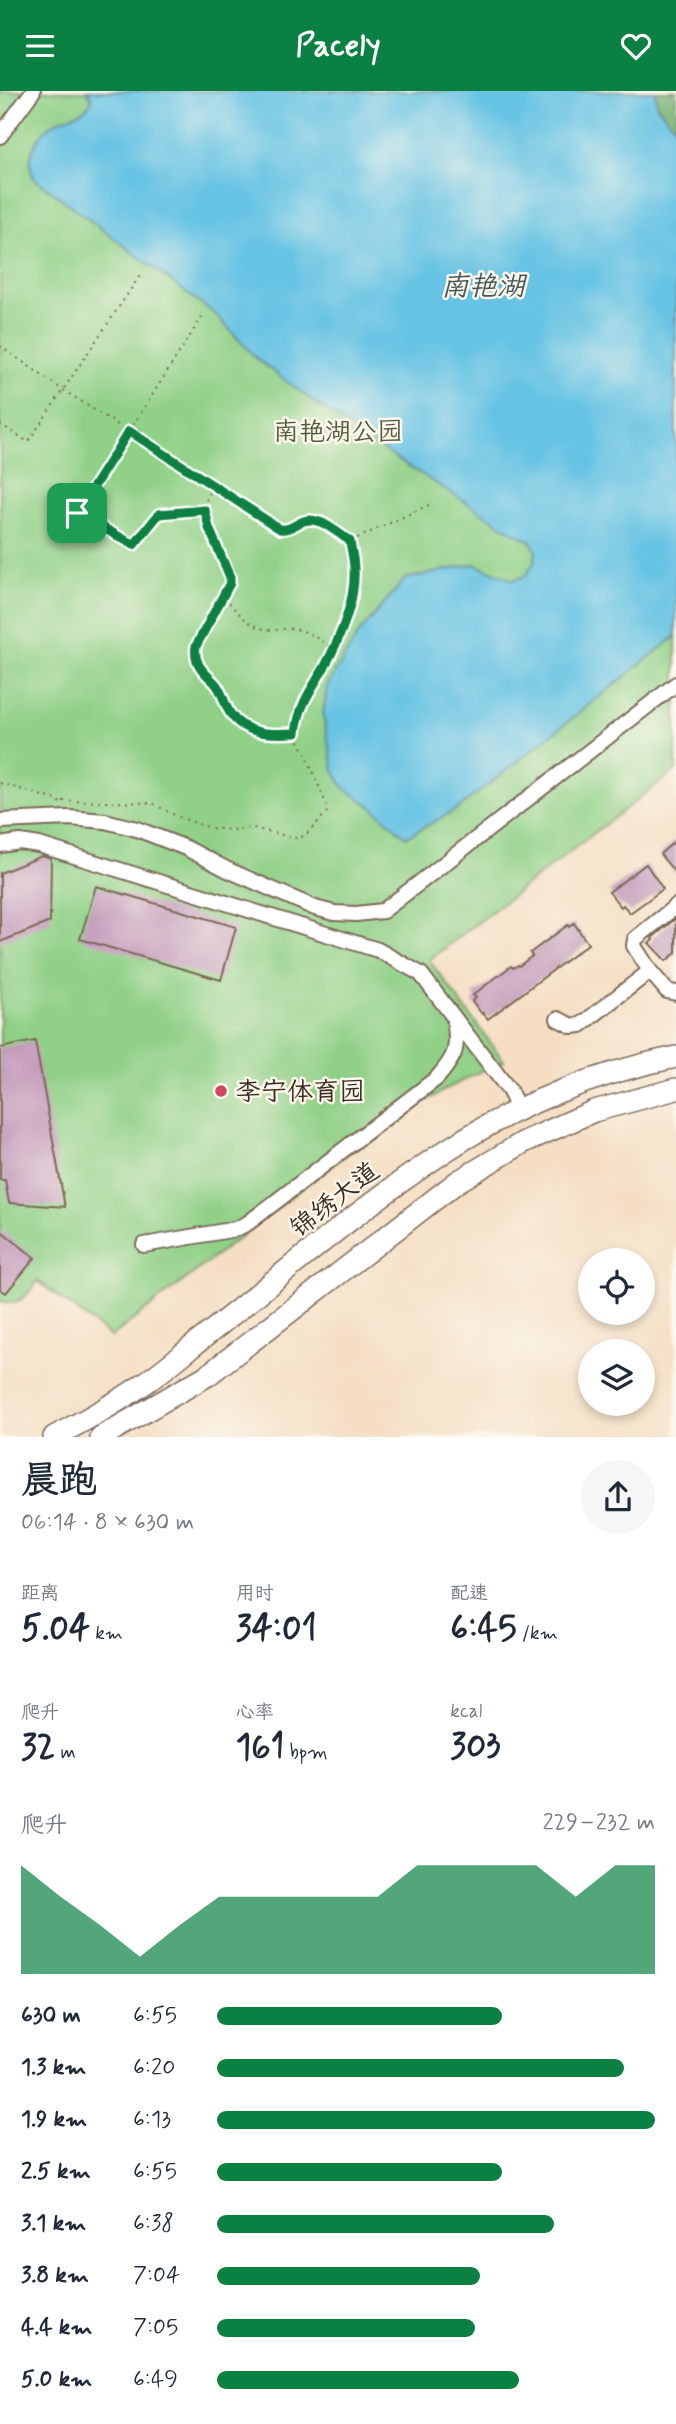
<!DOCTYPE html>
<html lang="zh">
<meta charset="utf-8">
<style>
body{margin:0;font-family:Mynerve,"LXGW WenKai TC",sans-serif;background:#f6f6f7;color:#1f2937;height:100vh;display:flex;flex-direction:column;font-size:26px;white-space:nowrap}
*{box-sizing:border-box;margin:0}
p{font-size:23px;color:#747a83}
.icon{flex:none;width:38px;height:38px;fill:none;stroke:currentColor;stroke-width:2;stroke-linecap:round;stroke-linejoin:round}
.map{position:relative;height:1346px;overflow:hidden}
.panel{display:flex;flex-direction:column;background:#fff;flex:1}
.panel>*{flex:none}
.controls{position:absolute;left:578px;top:1157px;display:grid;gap:14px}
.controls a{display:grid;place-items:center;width:77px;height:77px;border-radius:50%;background:#fff;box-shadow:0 4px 10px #0003;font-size:35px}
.pin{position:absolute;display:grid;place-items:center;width:60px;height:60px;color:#fff;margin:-30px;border-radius:14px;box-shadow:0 4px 10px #0006}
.round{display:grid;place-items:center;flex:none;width:74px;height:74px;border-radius:37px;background:#f6f6f7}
.head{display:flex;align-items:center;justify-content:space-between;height:119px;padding:0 21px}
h1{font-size:38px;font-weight:700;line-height:52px}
.metrics{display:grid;grid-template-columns:repeat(3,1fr);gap:10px;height:119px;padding:7px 21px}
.metrics div{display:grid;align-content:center}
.metrics b{font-size:35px;font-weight:700}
.metrics small{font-size:19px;font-weight:400}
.metrics p{font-size:19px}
.chart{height:196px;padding:14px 21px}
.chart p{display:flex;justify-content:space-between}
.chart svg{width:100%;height:126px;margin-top:7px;fill:#0b8043;opacity:.7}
ul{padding:0 21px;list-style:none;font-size:23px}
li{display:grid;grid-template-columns:112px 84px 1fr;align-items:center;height:52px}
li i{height:18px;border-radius:9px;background:#0b8043}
header{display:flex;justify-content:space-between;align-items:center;height:91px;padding:0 21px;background:#0b8043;color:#fff;font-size:32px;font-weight:700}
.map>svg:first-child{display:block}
.green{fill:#90d087;stroke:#667d52;stroke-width:2}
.forest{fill:#74b274;stroke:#586e49;stroke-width:2}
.water{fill:#66c3e4;stroke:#507681;stroke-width:2}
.building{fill:#c39ab9}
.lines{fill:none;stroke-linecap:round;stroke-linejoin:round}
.minor-casing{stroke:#7c6958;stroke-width:18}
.highway-casing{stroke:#7c6958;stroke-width:24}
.path{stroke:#7c6958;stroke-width:2;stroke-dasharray:2 5;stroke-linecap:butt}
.minor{stroke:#fff;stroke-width:14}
.highway{stroke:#fff;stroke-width:21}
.route-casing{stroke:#fff;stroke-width:14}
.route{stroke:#0b8043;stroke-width:9}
.poi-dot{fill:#d1495b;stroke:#fbf7ec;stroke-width:2.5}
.labels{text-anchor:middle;stroke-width:5;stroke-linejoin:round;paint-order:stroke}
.park-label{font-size:26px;fill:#545c3e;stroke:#fbf7ec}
.poi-label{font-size:26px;fill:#3b2a1e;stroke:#fbf7ec;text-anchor:start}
.street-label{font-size:26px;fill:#3b2a1e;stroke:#fbf7ec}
.water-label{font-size:28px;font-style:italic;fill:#485859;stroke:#fbf7ec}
</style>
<header><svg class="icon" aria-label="menu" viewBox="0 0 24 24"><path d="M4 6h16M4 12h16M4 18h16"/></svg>Pacely<svg class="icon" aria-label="heart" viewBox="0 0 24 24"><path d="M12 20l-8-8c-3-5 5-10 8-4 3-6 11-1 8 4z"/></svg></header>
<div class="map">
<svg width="676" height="1346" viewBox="0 0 676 1346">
<rect width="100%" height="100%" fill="#fbf7ec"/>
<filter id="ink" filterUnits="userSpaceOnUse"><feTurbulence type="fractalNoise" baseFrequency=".0143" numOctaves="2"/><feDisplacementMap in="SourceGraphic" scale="14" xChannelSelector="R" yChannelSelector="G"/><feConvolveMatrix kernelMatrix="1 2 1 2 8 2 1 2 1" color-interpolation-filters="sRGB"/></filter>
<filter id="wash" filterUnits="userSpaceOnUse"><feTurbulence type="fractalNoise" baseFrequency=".00686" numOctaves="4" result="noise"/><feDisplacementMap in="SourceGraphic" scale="28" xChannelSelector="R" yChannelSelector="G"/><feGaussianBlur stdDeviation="1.57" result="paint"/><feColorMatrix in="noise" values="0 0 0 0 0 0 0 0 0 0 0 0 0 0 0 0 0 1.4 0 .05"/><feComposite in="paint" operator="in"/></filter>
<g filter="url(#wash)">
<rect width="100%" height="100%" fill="#f5dec3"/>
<path class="green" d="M0,0H676V679L429,869L504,970C413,1008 335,1071 259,1131C210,1170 160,1208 111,1246L38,1190C26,1204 21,1215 0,1210Z"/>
<path class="forest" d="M655,0H676V37L656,15Z"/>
<path class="water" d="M87,0H655L657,15L676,37V545L459,717L406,746L372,716L344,697L334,680L323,625L327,595L359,542L405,488L474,473L513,489L525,485L534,472L536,461L531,450L513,441L383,359L315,312L256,267L216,224L34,87C24,67 37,42 56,31C69,24 87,23 92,8Z"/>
<g id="blocks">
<path class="building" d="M676,749V783L660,763Z
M42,765L51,768L50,831L0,851V782Z
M646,773L663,798L630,822L623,814L621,816L609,801Z
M96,795L236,836L221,889L80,848Z
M676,827V862L666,870L649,852L653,849L652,847Z
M574,832L588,853L488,928L483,922L482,923L472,910L476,907L473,904L511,875L513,877L518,874L519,875L532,865L530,862L568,834L569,836Z
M35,950L65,1116L9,1112L5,1089H0V957Z
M0,1139L35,1167L6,1202L0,1198Z"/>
</g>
</g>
<g filter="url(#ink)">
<use href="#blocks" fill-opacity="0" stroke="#7c6958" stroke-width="2"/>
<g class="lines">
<g class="minor-casing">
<path id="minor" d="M0,45L33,0
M0,730L69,727L105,730L137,738L186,757L228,779L315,817L334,822L356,823L383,820L676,593
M0,754L20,751L39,754L378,859L421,883L509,999L519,1019
M650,880L667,900L676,902
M558,928L572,935L581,934L650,880L634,855L635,848L676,815
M144,1154L236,1138L248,1132L437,987C456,965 459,958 454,928"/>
</g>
<g class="highway-casing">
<path id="highway" d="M54,1346C85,1329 116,1313 145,1292C167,1277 187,1259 208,1243C286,1181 363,1114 447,1059C515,1014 596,982 676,966
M101,1346L208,1284L457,1091L524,1051L594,1020L676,998"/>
</g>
<path class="path" d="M202,226L77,422L134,454L159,423L205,419
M0,255L63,299L280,437C289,438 294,434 302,431C319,423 337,442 350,450C355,485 352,517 337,549C327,572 293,617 296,641C297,648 302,655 305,661C312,679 320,697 327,716V721L305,745L296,747L253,737L231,739L210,737L176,725L152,712L60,710
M0,333L28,351L141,183
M213,395C210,402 205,409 205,416C204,436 222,467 230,486V492L196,555C193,573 204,581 215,592C223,601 224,613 230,622C245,645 273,643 296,642
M351,450L431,413
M225,506C238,522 250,538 272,539C280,539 287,537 294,538C309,540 321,550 333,557
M0,692L60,710L58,716"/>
<use href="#minor" class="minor"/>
<use href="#highway" class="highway"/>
</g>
</g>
<g class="lines" filter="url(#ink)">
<g class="route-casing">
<path id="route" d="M129,340L280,438C289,439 293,435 301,431C319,423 335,441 350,450C351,459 354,468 354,478C356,510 339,549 324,577C311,599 299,614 296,642C273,643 245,645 230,622C224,613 223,601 215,592C204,581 193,573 196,555L230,492V486L209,437L205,419L159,423L134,454L77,422Z"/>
</g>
<use href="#route" class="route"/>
</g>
<circle class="poi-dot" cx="221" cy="1000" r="7"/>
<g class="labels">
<g class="park-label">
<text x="338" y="349">南艳湖公园</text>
</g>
<g class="poi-label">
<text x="235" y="1009">李宁体育园</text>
</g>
<g class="street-label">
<text transform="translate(334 1108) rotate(-38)" y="9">锦绣大道</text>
</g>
<g class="water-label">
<text x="483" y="204">南艳湖</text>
</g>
</g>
</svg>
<div class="controls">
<a><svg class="icon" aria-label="locate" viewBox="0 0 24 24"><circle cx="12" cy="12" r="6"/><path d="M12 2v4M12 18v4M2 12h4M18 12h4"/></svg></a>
<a><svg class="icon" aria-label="layers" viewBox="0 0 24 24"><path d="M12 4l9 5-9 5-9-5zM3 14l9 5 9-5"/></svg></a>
</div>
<div class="pin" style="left:77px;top:422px;background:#1e9e55"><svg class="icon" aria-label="arrive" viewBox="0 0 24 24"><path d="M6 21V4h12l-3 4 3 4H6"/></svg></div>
</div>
<section class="panel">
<div class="head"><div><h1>晨跑</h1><p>06:14 · 8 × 630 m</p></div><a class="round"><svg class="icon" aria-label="share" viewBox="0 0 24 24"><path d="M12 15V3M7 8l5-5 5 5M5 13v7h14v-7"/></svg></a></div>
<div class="metrics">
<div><p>距离</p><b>5.04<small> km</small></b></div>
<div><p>用时</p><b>34:01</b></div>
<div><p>配速</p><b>6:45<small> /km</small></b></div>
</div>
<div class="metrics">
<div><p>爬升</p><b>32<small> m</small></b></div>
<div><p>心率</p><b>161<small> bpm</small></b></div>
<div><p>kcal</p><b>303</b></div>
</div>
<div class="chart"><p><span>爬升</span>229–232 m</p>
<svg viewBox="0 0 160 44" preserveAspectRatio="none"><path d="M0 44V6L10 17L20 27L30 38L40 27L50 17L60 17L70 17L80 17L90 17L100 6L110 6L120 6L130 6L140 17L150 6L160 6V44z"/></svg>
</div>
<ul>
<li><b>630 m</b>6:55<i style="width:65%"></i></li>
<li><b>1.3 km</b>6:20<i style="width:93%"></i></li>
<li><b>1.9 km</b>6:13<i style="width:100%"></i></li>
<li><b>2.5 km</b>6:55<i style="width:65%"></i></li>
<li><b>3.1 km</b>6:38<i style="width:77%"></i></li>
<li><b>3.8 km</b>7:04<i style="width:60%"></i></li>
<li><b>4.4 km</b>7:05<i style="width:59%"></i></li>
<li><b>5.0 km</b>6:49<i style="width:69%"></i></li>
</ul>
</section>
